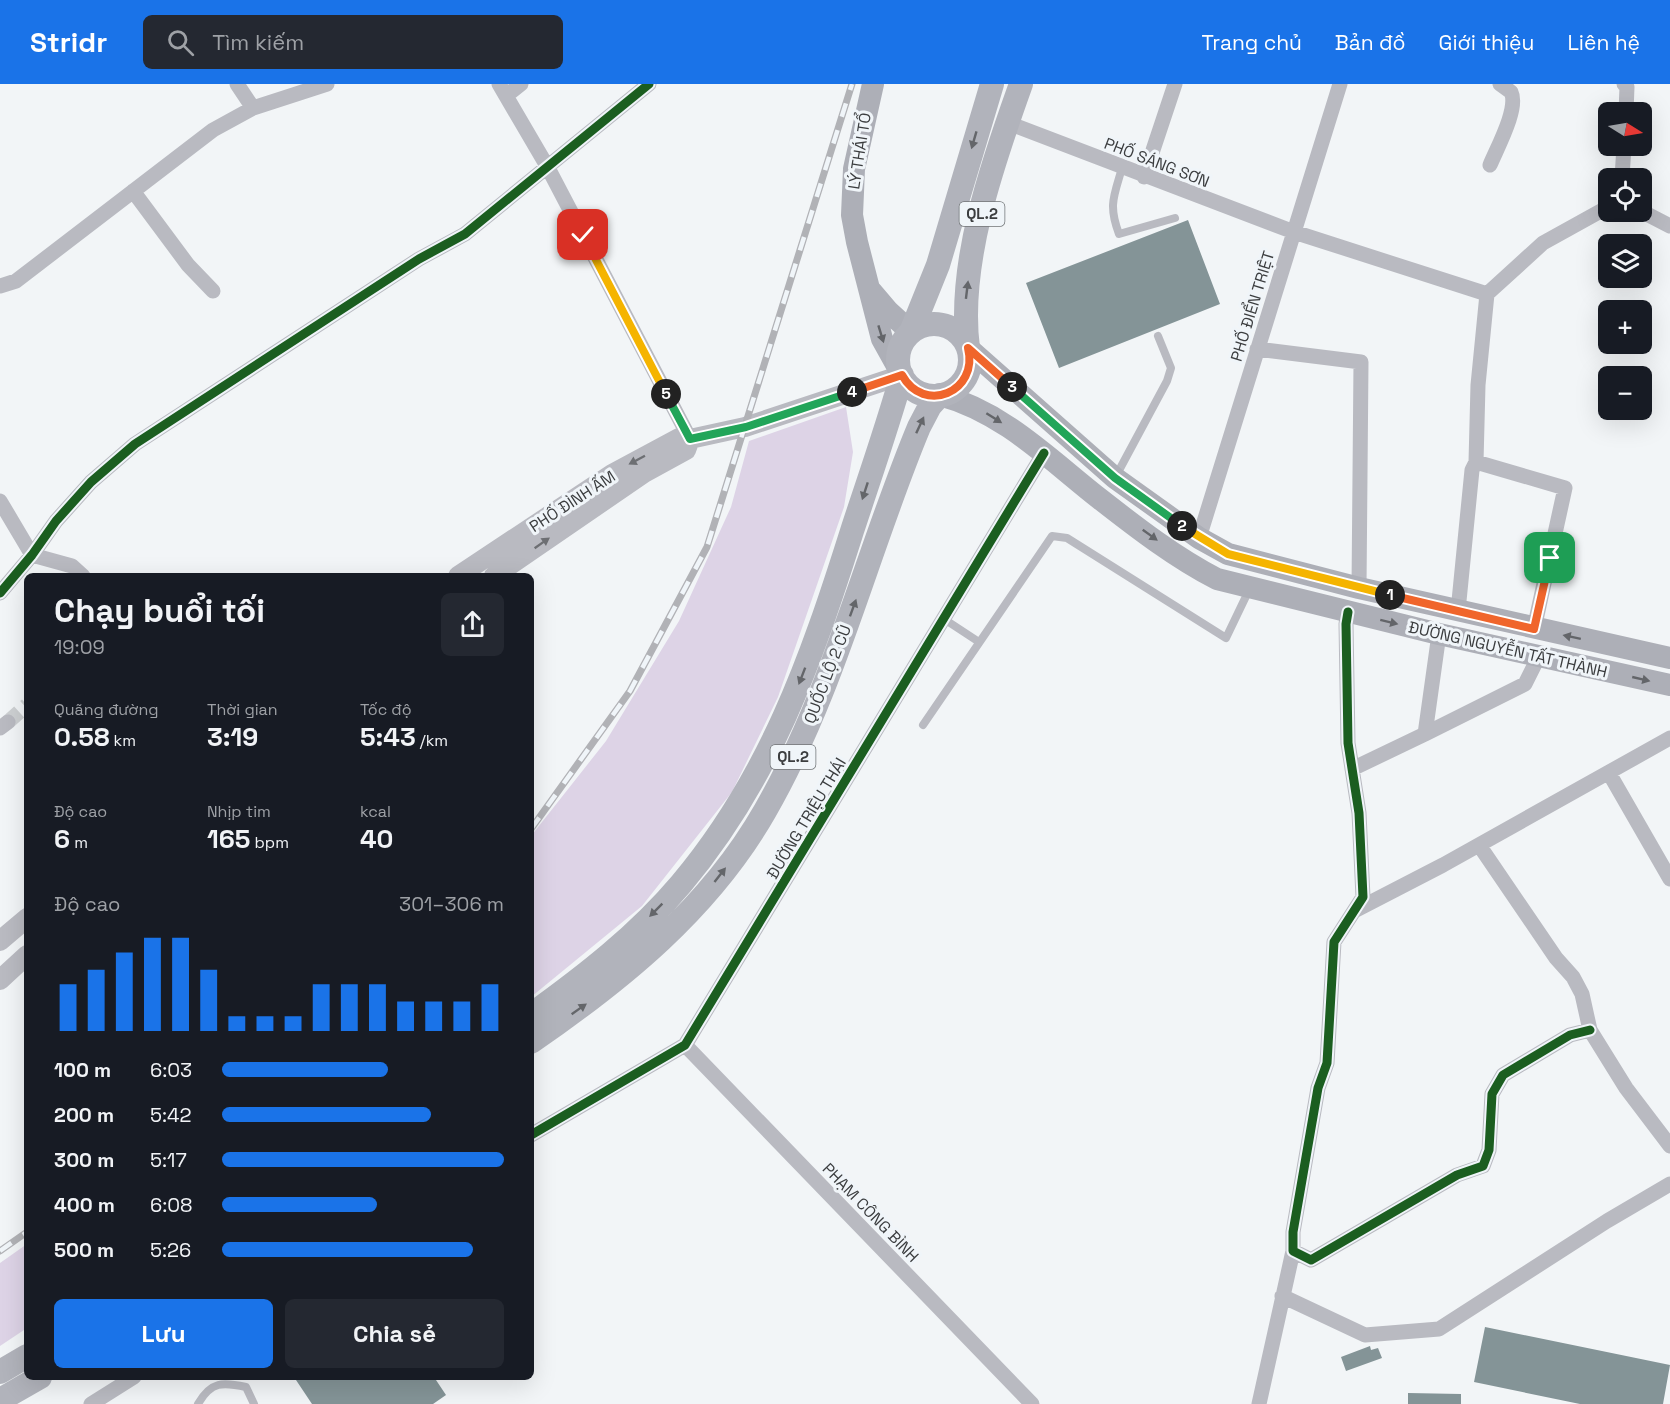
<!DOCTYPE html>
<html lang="vi">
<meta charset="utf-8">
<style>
body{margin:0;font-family:"Space Grotesk",sans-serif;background:#242831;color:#f1f3f6;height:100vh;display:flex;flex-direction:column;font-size:22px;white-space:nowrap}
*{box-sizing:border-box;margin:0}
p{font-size:20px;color:#9ea1a6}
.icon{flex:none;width:33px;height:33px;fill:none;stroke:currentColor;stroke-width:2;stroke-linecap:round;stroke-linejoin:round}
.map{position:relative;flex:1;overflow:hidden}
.drawer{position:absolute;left:24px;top:489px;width:510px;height:807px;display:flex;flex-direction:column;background:#171b24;border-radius:9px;box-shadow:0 6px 24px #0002}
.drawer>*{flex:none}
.needle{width:39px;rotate:101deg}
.fabs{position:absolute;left:1598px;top:18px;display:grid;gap:12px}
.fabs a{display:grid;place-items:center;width:54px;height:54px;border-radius:9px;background:#171b24;box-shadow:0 6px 24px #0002;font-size:30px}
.pin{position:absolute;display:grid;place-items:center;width:51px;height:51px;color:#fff;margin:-26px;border-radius:12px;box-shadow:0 3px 9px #0006}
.km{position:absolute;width:30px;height:30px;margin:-15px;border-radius:50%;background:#222;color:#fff;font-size:16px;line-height:30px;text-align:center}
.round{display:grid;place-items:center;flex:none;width:63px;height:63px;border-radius:9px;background:#242831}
.head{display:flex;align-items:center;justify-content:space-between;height:102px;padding:0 30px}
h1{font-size:33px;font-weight:600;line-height:45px}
.figures{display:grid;grid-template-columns:repeat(3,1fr);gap:9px;height:102px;padding:6px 30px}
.figures div{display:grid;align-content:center}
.figures b{font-size:26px;font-weight:600}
.figures small{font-size:16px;font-weight:400}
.figures p{font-size:16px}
.chart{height:168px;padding:12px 30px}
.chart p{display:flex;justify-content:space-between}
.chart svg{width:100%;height:108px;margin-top:6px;stroke:#1a73e8;stroke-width:6}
.cta{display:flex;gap:12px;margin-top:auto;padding:12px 30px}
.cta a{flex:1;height:69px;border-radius:9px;background:#1a73e8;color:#fff;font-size:24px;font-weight:600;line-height:69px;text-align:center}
.cta a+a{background:#242831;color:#f1f3f6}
ul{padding:0 30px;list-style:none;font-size:20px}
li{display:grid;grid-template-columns:96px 72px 1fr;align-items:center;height:45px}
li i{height:15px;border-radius:8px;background:#1a73e8}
header{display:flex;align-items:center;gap:36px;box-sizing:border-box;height:84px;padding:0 30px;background:#1a73e8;color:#fff}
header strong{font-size:28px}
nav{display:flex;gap:33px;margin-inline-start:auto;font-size:21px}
.search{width:420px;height:54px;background:#242831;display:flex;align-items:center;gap:15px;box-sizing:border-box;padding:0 21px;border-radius:9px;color:#9ea1a6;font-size:22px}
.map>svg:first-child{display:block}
.green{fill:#ddd3e6}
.building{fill:#849497}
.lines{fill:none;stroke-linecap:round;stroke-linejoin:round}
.minor-tunnel{stroke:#cdd0d2;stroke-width:15;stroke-dasharray:15 8;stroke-linecap:butt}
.service{stroke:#b9bac1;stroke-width:8}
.minor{stroke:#b9bac1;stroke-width:15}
.tertiary{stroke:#b9bac1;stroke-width:20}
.secondary{stroke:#adafb7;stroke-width:22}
.primary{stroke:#b1b3bb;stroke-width:24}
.rail-casing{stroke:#b1b2b6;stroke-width:7}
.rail{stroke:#f0f5f9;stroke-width:4.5;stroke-dasharray:14;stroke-linecap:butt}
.cycleway-casing{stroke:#f0f5f9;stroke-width:13}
.cycleway{stroke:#1b5e20;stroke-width:9}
.oneway{fill:#64666a}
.oneway2{fill:#636569}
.oneway3{fill:#6d6f73}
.split-1-casing{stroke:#fff;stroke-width:12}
.split-2-casing{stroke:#fff;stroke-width:12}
.split-3-casing{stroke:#fff;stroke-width:12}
.split-4-casing{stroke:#fff;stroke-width:12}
.split-5-casing{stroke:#fff;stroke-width:12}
.split-6-casing{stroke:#fff;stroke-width:12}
.split-1{stroke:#f0652b;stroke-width:8}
.split-2{stroke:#f5b400;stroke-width:8}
.split-3{stroke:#22a559;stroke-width:8}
.split-4{stroke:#f0652b;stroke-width:8}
.split-5{stroke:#22a559;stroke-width:8}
.split-6{stroke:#f5b400;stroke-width:8}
.labels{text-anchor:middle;stroke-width:6;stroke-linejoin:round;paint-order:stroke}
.shield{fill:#f0f5f9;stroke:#717477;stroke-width:1.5}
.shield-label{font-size:15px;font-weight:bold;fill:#3b3d3f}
.street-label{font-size:16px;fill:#3b3d3f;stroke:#f0f5f9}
</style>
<header>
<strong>Stridr</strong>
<div class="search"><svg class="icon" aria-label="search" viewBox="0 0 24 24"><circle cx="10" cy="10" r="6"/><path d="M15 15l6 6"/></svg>Tìm kiếm</div>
<nav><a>Trang chủ</a><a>Bản đồ</a><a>Giới thiệu</a><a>Liên hệ</a></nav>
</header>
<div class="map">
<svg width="1670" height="1320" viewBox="0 0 1670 1320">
<rect width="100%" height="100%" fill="#f2f5f7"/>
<path class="green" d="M846,323L853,368L844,423L778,613L732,708L642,822L531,913V752L606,657L679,537L731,423L749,357Z
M27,1160V1244L0,1262V1179Z"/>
<path class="building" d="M1188,136L1220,220L1059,284L1026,199Z
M1485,1243L1670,1281L1663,1320H1580L1474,1298Z
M1370,1262L1371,1266L1378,1264L1382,1274L1346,1287L1341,1273Z
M294,1293H434L446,1311L433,1320H312Z
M1408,1309L1461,1310V1320H1408Z"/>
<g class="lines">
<path class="minor-tunnel" d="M8,638L27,621"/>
<path class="service" d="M1122,84C1114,112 1108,121 1119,150L1175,134
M1116,392L1167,297L1171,284L1158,252
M944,535L979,558
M923,641L1052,452L1067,454L1226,554L1249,506
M198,1320C211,1297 223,1298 246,1303L254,1320"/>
<path class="minor" d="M237,0L253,24
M499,0L547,82L690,355
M1624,0L1627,3L1626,28
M506,12L521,0
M1008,39L1294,148L1487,210
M1490,81C1497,64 1519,24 1511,8L1500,0
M1144,93L1175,0
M1622,94L1624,62
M133,107L188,181L213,207
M1641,127L1670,142
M0,202L16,197L213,46L253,24L327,0
M1257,265L1361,278L1359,504
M1476,378L1565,404L1534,545
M0,417L32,471L72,482L83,492
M1199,454L1340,0
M0,509L32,471L56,437L91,398L135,360L419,175L465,150L649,0
M1458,527L1472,386L1476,378L1478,301L1487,210L1543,159L1608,123
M1348,528L1346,540L1348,659L1359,729L1363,813L1334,858L1327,979L1318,1004L1293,1148V1167L1311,1176L1457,1091L1483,1082L1489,1066L1492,1010L1503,991L1570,951L1590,946
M1439,550L1425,650L1525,600L1539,572
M0,644L8,638
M1352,685L1425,650
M1609,689L1670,795
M1479,761L1556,874L1573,893L1582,910L1590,946L1626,1004L1670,1062
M1354,827L1443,781L1670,654
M685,961L1032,1320
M531,1051L685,961L1044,369
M1282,1212L1365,1251L1439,1245L1607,1137L1670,1100
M91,1320L134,1293
M1259,1320L1293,1167"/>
<path class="tertiary" d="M458,492L612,390L679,354L690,355L745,343L902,291
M494,492L644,389L686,366L690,355
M0,857L27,834
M0,896L27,871"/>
<path class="secondary" d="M873,0L854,85L852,131L857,158L882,255L902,291
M872,208L889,228L911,248
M968,264L1115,394L1199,454L1228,470L1359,504L1670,574
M940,311C1004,328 1050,376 1100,415C1137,444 1176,474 1217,495L1439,550L1670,601"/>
<path class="primary" d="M898 276a36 36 0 1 1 72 0a36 36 0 1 1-72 0Z
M911,248L938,181L992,0
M968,264C957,180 993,78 1021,0
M531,931C585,892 638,851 681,800C770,694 811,577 852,447C869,395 887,344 902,291
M531,958C622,895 709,825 765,727C834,607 866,470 919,343L930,322L940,311
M0,1288L27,1272
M0,1316L40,1293"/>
<g class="rail-casing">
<path id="rail" d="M531,745L630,607L707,463L852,0
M0,1167L27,1148"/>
</g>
<use href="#rail" class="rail"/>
<g class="cycleway-casing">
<path id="cycleway" d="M0,509L32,471L56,437L91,398L135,360L419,175L465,150L649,0
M1348,528L1346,540L1348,659L1359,729L1363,813L1334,858L1327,979L1318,1004L1293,1148V1167L1311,1176L1457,1091L1483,1082L1489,1066L1492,1010L1503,991L1570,951L1590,946
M531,1051L685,961L1044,369"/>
</g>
<use href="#cycleway" class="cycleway"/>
</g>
<defs><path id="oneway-solid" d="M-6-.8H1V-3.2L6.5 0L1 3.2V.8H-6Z" transform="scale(1.5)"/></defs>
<g class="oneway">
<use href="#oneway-solid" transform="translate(974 56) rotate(106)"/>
<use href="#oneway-solid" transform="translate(967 206) rotate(-83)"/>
<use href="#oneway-solid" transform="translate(920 341) rotate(-65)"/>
<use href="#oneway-solid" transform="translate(865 407) rotate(108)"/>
<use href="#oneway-solid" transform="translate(853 524) rotate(-70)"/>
<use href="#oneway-solid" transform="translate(802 592) rotate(111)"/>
<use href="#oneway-solid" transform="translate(720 791) rotate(-52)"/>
<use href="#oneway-solid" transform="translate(656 826) rotate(135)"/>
<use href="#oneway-solid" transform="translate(579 925) rotate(-35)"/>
</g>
<g class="oneway2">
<use href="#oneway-solid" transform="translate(881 250) rotate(73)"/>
<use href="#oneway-solid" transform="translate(994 334) rotate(32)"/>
<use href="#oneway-solid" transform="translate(1150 451) rotate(36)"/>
<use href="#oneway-solid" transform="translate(1389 538) rotate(14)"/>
<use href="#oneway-solid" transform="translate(1572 553) rotate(-168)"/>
<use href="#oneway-solid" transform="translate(1641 595) rotate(13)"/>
</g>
<g class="oneway3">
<use href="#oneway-solid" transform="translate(637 376) rotate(152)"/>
<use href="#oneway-solid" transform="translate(542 459) rotate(-35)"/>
</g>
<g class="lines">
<g class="split-1-casing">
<path id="split-1" d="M1390,511L1534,545L1550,474"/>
</g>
<g class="split-2-casing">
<path id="split-2" d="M1182,442L1228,470L1390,511"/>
</g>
<g class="split-3-casing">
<path id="split-3" d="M1012,303L1115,394L1182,442"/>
</g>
<g class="split-4-casing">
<path id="split-4" d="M852,308L902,291C924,331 979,308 968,264L1012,303"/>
</g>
<g class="split-5-casing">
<path id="split-5" d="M666,310L690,355L746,343L852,308"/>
</g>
<g class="split-6-casing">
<path id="split-6" d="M583,151L666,310"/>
</g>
<use href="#split-1" class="split-1"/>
<use href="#split-2" class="split-2"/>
<use href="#split-3" class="split-3"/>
<use href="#split-4" class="split-4"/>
<use href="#split-5" class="split-5"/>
<use href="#split-6" class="split-6"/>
</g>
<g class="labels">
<g class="shield">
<rect x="959.5" y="118" width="45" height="24" rx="4.5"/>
<rect x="770.5" y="661" width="45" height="24" rx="4.5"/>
</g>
<g class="shield-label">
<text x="982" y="135">QL.2</text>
<text x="793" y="678">QL.2</text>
</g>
<g class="street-label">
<text transform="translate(859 67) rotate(-81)" y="6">LÝ THÁI TỔ</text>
<text transform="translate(1157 78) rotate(21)" y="6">PHỐ SÁNG SƠN</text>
<text transform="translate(1252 222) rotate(-73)" y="6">PHỐ ĐIỂN TRIỆT</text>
<text transform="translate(572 417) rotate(-33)" y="6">PHỐ ĐÌNH ẤM</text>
<text transform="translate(1508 565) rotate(13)" y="6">ĐƯỜNG NGUYỄN TẤT THÀNH</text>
<text transform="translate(827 590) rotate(-69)" y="6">QUỐC LỘ 2 CŨ</text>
<text transform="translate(806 734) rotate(-59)" y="6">ĐƯỜNG TRIỆU THÁI</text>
<text transform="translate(871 1128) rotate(46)" y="6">PHẠM CÔNG BÌNH</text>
</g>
</g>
</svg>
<div class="fabs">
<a><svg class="needle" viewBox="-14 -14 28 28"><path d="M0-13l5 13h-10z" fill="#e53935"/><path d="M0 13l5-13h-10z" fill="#9ea1a6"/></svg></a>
<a><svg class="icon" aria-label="locate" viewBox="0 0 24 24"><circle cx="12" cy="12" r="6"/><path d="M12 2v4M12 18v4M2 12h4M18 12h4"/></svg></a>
<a><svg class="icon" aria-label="layers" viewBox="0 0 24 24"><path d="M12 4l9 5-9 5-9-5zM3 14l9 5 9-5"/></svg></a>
<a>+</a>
<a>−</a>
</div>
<div class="pin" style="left:1550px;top:474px;background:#1e9e55"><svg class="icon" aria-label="arrive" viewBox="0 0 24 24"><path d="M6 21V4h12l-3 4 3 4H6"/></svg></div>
<div class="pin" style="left:583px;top:151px;background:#d93025"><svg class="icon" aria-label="check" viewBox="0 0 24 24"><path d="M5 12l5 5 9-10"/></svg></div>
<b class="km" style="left:1390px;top:511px">1</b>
<b class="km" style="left:1182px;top:442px">2</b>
<b class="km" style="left:1012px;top:303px">3</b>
<b class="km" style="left:852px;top:308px">4</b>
<b class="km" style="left:666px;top:310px">5</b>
<section class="drawer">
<div class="head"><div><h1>Chạy buổi tối</h1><p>19:09</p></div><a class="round"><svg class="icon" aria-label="share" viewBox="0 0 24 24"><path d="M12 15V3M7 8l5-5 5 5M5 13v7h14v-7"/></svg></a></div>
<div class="figures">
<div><p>Quãng đường</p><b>0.58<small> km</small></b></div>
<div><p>Thời gian</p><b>3:19</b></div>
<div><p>Tốc độ</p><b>5:43<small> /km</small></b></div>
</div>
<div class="figures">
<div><p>Độ cao</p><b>6<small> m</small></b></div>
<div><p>Nhịp tim</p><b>165<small> bpm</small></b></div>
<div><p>kcal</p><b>40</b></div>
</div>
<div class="chart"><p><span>Độ cao</span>301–306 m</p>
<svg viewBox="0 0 160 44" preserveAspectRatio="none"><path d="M5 44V25M15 44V19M25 44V12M35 44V6M45 44V6M55 44V19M65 44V38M75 44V38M85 44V38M95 44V25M105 44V25M115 44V25M125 44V32M135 44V32M145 44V32M155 44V25"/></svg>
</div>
<ul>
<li><b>100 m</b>6:03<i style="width:59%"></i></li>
<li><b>200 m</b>5:42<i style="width:74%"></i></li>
<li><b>300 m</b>5:17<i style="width:100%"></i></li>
<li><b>400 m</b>6:08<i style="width:55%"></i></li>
<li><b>500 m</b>5:26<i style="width:89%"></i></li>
</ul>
<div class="cta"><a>Lưu</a><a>Chia sẻ</a></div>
</section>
</div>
